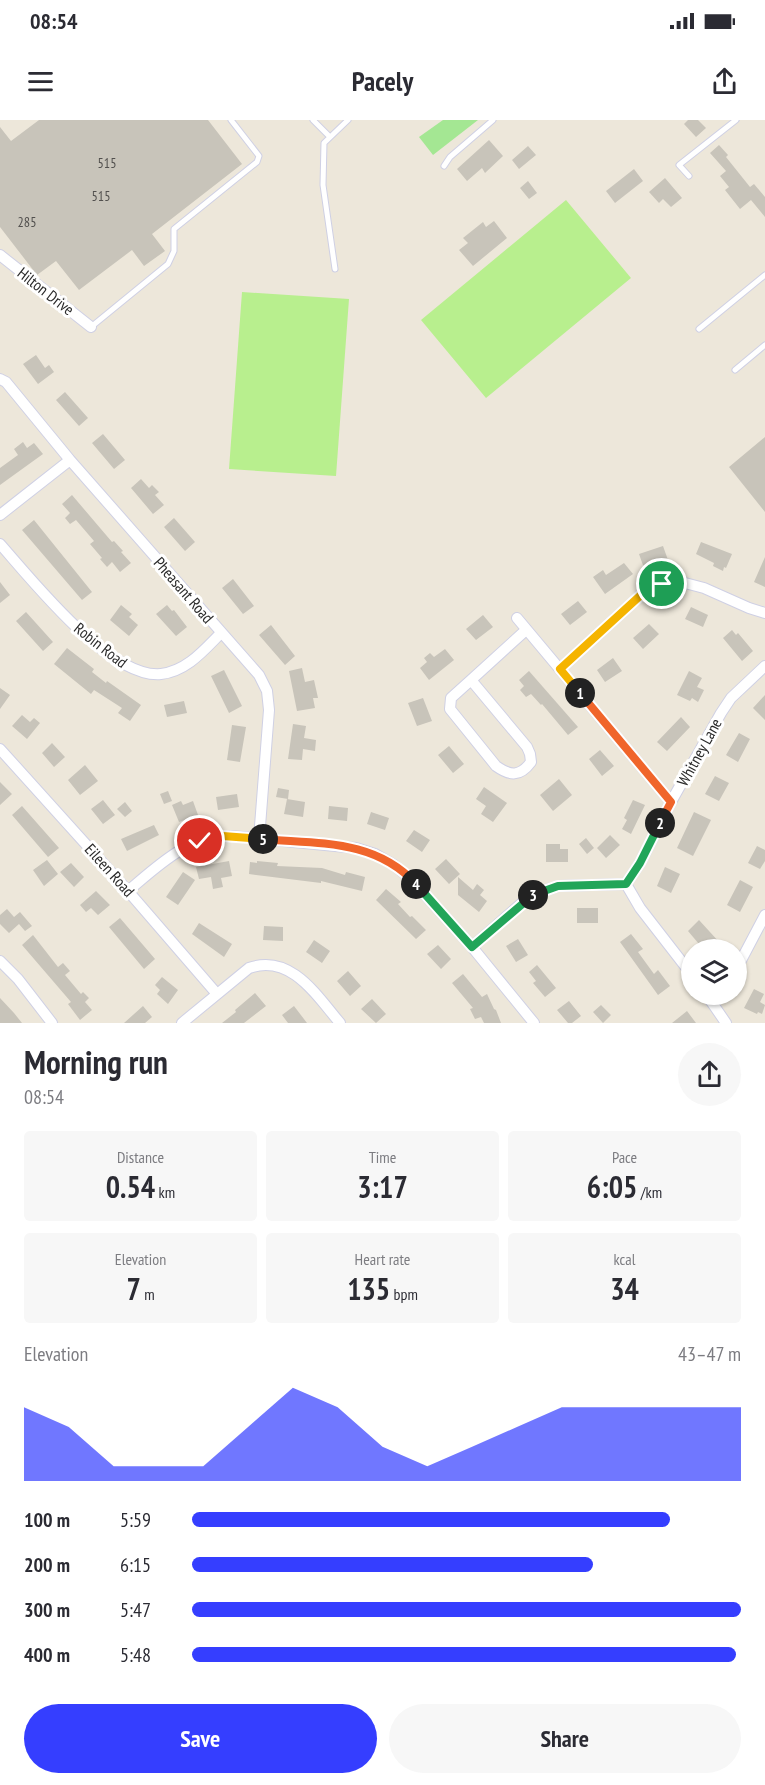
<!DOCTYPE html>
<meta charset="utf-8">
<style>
body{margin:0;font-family:"PT Sans Narrow",sans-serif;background:#f7f7f7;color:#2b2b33;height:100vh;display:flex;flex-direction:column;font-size:22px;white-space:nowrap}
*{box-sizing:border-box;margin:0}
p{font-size:20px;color:#7c7c81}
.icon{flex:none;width:33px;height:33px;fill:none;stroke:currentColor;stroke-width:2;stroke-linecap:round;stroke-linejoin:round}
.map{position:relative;height:903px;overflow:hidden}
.panel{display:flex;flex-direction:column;background:#fff;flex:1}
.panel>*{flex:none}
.buttons{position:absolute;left:681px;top:819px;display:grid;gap:12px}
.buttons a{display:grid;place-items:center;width:66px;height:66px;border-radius:50%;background:#fff;box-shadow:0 2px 4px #0004;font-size:30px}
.pin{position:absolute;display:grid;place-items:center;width:51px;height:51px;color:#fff;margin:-26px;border:3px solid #fff;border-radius:50%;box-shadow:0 2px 6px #0007}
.km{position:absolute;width:30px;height:30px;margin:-15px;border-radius:50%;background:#222;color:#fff;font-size:16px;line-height:30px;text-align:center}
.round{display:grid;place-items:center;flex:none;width:63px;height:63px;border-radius:32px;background:#f7f7f7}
.headline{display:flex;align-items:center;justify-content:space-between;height:102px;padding:0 24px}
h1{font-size:33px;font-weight:800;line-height:45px}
.stats{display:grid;grid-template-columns:repeat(3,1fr);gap:9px;height:102px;padding:6px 24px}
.stats div{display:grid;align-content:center;border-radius:6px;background:#f7f7f7;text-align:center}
.stats b{font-size:30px;font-weight:800}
.stats small{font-size:16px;font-weight:400}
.stats p{font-size:16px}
.chart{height:168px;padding:12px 24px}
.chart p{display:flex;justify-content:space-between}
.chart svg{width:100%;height:108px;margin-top:6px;fill:#353eff;opacity:.7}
.action{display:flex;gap:12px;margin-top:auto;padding:12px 24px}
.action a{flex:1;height:69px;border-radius:36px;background:#353eff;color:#fff;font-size:24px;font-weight:800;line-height:69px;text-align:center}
.action a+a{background:#f7f7f7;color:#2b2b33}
ul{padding:0 24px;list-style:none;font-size:20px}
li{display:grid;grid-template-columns:96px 72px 1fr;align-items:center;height:45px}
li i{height:15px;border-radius:8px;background:#353eff}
.status{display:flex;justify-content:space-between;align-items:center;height:42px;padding:0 30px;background:#fff;direction:ltr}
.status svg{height:16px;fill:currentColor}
header{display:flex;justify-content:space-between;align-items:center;height:78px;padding:0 24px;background:#fff;font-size:27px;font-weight:800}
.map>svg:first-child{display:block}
.green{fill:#a4e793}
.pitch{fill:#b8ef8e}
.building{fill:#c8c4ba}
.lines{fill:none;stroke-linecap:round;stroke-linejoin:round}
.lane-casing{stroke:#cfd0e4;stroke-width:7}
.street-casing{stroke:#cfd0e4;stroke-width:12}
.lane{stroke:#fff;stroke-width:5}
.street{stroke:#fff;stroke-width:10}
.split-1-casing{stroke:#fff;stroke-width:12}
.split-2-casing{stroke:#fff;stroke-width:12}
.split-3-casing{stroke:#fff;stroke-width:12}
.split-4-casing{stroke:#fff;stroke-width:12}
.split-5-casing{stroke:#fff;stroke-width:12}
.split-6-casing{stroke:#fff;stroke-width:12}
.split-1{stroke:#f5b400;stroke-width:8}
.split-2{stroke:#f0652b;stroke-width:8}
.split-3{stroke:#22a559;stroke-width:8}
.split-4{stroke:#22a559;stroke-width:8}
.split-5{stroke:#f0652b;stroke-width:8}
.split-6{stroke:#f5b400;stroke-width:8}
.labels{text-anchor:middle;stroke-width:6;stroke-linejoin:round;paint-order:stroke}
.number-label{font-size:14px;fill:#52504e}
.street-label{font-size:16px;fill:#2a2a2a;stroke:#fff}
</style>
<div class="status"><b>08:54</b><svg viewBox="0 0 49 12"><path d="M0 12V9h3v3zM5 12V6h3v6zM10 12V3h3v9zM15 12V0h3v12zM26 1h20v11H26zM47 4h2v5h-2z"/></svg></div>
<header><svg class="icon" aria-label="menu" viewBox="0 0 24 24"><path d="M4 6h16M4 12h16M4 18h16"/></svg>Pacely<svg class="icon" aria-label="share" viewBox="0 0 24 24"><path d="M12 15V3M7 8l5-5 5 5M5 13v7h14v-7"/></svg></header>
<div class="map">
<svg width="765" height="903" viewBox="0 0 765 903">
<rect width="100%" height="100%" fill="#ede7da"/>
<path class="green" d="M443,0H478L433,35L419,17Z"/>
<path class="pitch" d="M566,80L631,158L486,278L421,200Z
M242,172L349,179L336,356L229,349Z"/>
<path class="building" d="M39,0H208L242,44L152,114L165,131L144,146L132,130L79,170L56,141L37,155L0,107V7L11,21Z
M688,0H698L706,8L696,17L684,4Z
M489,20L503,36L485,53L482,48L467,61L457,49Z
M719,25L728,35L726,37L750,67L754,64L765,77V97L751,80L740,89L725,70L729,67L720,56L726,51L710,33Z
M528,26L536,35L519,49L512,40Z
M634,49L643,61L615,83L606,71Z
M665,58L682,78L671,87L663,79L659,83L649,72Z
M528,61L537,73L529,79L520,68Z
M494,101L507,118L473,146L459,130L468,123L463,118L483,102L486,107Z
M36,235L45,248L49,245L54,252L38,264L23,244Z
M65,272L88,298L79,306L56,280Z
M103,314L125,340L114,349L92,323Z
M765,317V392L729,347Z
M23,322L27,328L34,323L43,334L0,365V348L18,335L14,329Z
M141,359L149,368L152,365L159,372L155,375L164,385L153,394L131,368Z
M72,375L112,422L114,421L123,431L121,432L131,443L120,452L112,442L107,447L100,439L102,438L90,424L94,421L76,400L70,404L65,398L70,393L62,384Z
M174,398L195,422L185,431L164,407Z
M34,400L92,472L82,480L22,410Z
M701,422L732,434L726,448L724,447L723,451L713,446L714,443L696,434Z
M663,426L668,440L644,448L639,434Z
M765,437V467L754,462Z
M624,443L633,454L605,474L593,457L603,450L606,455Z
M233,459L254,486L243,494L222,468Z
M0,462L10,475L0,483Z
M578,481L587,492L570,505L561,494Z
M121,485L132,494L129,497L138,505L129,516L110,500Z
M167,485L172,491L174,490L187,507L176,516L156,494Z
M691,487L708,495L703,507L685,499Z
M26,492L53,522L43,531L16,501Z
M483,495L493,507L476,520L466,509Z
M649,504L659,514L643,529L633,518Z
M271,505L295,536L285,545L259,515Z
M732,510L736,515L738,513L753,531L742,541L723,518Z
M67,528L94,549L92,552L106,563L107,561L141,585L130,601L118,593L122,588L94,570L91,574L54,544Z
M445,529L454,540L429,560L420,548L427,542L424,538L430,533L434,537Z
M613,538L622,551L605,562L597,550Z
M302,548L305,562L314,560L318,578H313L315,588L297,591L289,551Z
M224,550L242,586L229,593L211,556Z
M529,551L578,607L568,615L542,584L541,585L531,574L526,577L520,570L524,566L519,560Z
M689,551L702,558L697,567L704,570L698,582L692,578L690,581L677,575Z
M0,568L10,575L0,589Z
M765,575V600L753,588Z
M423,578L432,601L417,606L408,583Z
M184,581L187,593L167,597L164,585Z
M22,595L30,602L34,598L40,603L27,619L12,606Z
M681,597L690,607L667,631L657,622Z
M293,604L306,606L304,618L316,620L315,631L303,629L302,640L288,639Z
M232,605L246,607L240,642L227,640Z
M739,613L750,619L738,642L726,635Z
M52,623L65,637L54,647L42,633Z
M449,626L464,644L453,653L438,635Z
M600,630L614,646L602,656L589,639Z
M85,645L98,661L80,675L68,660Z
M715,656L729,663L719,681L705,674Z
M559,659L572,675L553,691L540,675Z
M0,662L12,674L0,685Z
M484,667L507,683L493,702L481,694L486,686L476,679Z
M278,668L289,670L288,679L276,677Z
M168,671L172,681L164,684L160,674Z
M237,674L239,687L218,690L216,677Z
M287,679L305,682L303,697L284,694Z
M103,680L115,695L103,704L91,689Z
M633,680L645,685L631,714L622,709L627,700L624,698Z
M181,681L183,685L193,681L198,695L179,702L172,685Z
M125,682L132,691L125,697L117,689Z
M22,686L59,728L48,737L12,695Z
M329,686L348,688L347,701L328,699Z
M371,692L389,698L385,710L367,704Z
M694,692L711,700L693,736L677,728Z
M154,705L159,715L127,731L121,719Z
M414,710L430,720L422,732L406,721Z
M610,715L620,725L606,738L597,728Z
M586,718L594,728L587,734L579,724Z
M546,724H560V729H568V742H546Z
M757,726L765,730V741L760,749L748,743Z
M446,739L460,754L449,764L435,749Z
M47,740L58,754L44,766L33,750Z
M229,741L232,756L221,758L223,767L213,769L211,757L199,759L196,747Z
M257,741L278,743L277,746L322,748L345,755L346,752L365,757L362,771L321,761V763L249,754L250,742L257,743Z
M71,743L84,757L74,767L60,752Z
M665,747L680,754L671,773L657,766Z
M183,752L195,760L178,785L166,777Z
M458,757L473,770L477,764L484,770L480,775L487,781L479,792L458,775Z
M740,760L753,767L740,792L727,785Z
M386,769L401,782L398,784L410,797L412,796L426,810L416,819L376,780Z
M96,771L110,785L98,795L91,788L86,792L80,785Z
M577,788H598V803H577Z
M7,789L14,797L20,792L32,806L25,811L19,804L9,813L0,804V795Z
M120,798L155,839L144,849L109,807Z
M699,800L720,823L713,830H704L688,811Z
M199,803L232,824L224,837L192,814Z
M264,806L283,807V821L263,820Z
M631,814L643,829L638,832L654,854L658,850L670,866L658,875L620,822Z
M33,815L58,847L63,843L70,851L65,855L81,874L83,872L89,878L85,882L92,890L80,900L68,884L71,882L22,825Z
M518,819L528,835L516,842L506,826Z
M314,820L330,831L322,843L306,832Z
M438,825L451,839L441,849L427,834Z
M537,845L556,868L545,877L533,863L536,861L529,852Z
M348,851L361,866L350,876L337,861Z
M463,854L482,877L487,874L494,889L496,890L501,903H484L481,897L475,899L470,889L473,888L452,863Z
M162,857L178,870L168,884L157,874L160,870L155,865Z
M754,869L764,874L760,882L765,885L762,894L758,892L757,894L744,888Z
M255,873L266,886L244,903H222L236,892L235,890Z
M0,878L14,893L22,903H0Z
M372,879L386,894L376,903L361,889Z
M569,881L581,896L572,903H568L557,890Z
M601,885L611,895L603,903L593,892Z
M143,886L152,897L145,903H124Z
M294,886L307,903H288L282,895Z
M687,891L696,903H672Z"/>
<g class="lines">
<g class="lane-casing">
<path id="lane" d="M313,0L330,17
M444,46L450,37L493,0
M689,56L679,45L736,0
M335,149L323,65L324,23L348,0
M91,207L168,144L174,131V109L257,42L259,36L231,0
M699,209L765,155
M735,250L765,225"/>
</g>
<g class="street-casing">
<path id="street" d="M0,135L91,207
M0,259L6,262L70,340L259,555L267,571L269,590L259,719
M0,395L70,340
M0,424C32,460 110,559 161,554C187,551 204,530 221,513
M517,498L671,682
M560,549L642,474L662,464L685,463L704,468L749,488L765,493
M471,560L527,627L530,634L531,642C520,657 510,656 496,646L450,589L451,578Z
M471,560L526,510
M0,629L128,771L217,874
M626,764L640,788L692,855
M128,771C160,744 189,715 232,716L356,728L375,734L394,745L412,760L472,827L534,903
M472,827L530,776L558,766L626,764L640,743L671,682L721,593L731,578L765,546
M0,841L18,859L52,903
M736,850L765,795
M706,874L726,903
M182,903L249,848C291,833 317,876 340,903"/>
</g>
<use href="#lane" class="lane"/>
<use href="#street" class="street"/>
</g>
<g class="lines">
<g class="split-1-casing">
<path id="split-1" d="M580,573L560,549L642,474L662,464"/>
</g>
<g class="split-2-casing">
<path id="split-2" d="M580,573L671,682L660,703"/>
</g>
<g class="split-3-casing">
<path id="split-3" d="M533,775L558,766L626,764L640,743L660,703"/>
</g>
<g class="split-4-casing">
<path id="split-4" d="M416,764L472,827L533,775"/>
</g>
<g class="split-5-casing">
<path id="split-5" d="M263,719C318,724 375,719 416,764"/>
</g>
<g class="split-6-casing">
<path id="split-6" d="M200,721L223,716L263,719"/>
</g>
<use href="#split-1" class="split-1"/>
<use href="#split-2" class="split-2"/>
<use href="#split-3" class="split-3"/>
<use href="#split-4" class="split-4"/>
<use href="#split-5" class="split-5"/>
<use href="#split-6" class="split-6"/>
</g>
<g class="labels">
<g class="number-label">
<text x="107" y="48">515</text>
<text x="101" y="81">515</text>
<text x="27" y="107">285</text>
</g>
<g class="street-label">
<text transform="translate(46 171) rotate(38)" y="6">Hilton Drive</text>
<text transform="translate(184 470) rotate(49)" y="6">Pheasant Road</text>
<text transform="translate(101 525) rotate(38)" y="6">Robin Road</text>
<text transform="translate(699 632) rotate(-61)" y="6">Whitney Lane</text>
<text transform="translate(110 750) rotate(48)" y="6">Eileen Road</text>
</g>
</g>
</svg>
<div class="buttons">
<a><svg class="icon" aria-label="layers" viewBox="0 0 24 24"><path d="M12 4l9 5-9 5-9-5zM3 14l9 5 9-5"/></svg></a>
</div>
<div class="pin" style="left:662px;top:464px;background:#1e9e55"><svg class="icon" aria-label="arrive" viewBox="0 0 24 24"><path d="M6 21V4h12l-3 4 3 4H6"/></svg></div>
<div class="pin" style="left:200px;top:721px;background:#d93025"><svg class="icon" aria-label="check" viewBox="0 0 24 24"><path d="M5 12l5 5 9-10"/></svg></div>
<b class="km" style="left:580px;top:573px">1</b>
<b class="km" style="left:660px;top:703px">2</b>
<b class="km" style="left:533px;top:775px">3</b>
<b class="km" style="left:416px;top:764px">4</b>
<b class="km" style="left:263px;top:719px">5</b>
</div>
<section class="panel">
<div class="headline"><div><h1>Morning run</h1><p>08:54</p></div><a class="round"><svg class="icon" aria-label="share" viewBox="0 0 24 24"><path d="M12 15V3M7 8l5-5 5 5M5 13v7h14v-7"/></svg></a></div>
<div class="stats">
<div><p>Distance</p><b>0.54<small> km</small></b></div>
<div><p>Time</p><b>3:17</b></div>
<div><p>Pace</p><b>6:05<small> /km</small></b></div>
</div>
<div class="stats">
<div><p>Elevation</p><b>7<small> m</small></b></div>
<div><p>Heart rate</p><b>135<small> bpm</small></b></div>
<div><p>kcal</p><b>34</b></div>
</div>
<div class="chart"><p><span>Elevation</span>43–47 m</p>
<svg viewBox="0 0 160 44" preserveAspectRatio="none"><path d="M0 44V14L10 22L20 38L30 38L40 38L50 22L60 6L70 14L80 30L90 38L100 30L110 22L120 14L130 14L140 14L150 14L160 14V44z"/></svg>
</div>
<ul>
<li><b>100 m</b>5:59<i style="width:87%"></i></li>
<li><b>200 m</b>6:15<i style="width:73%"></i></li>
<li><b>300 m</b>5:47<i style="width:100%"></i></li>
<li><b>400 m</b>5:48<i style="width:99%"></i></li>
</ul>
<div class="action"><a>Save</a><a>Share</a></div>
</section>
